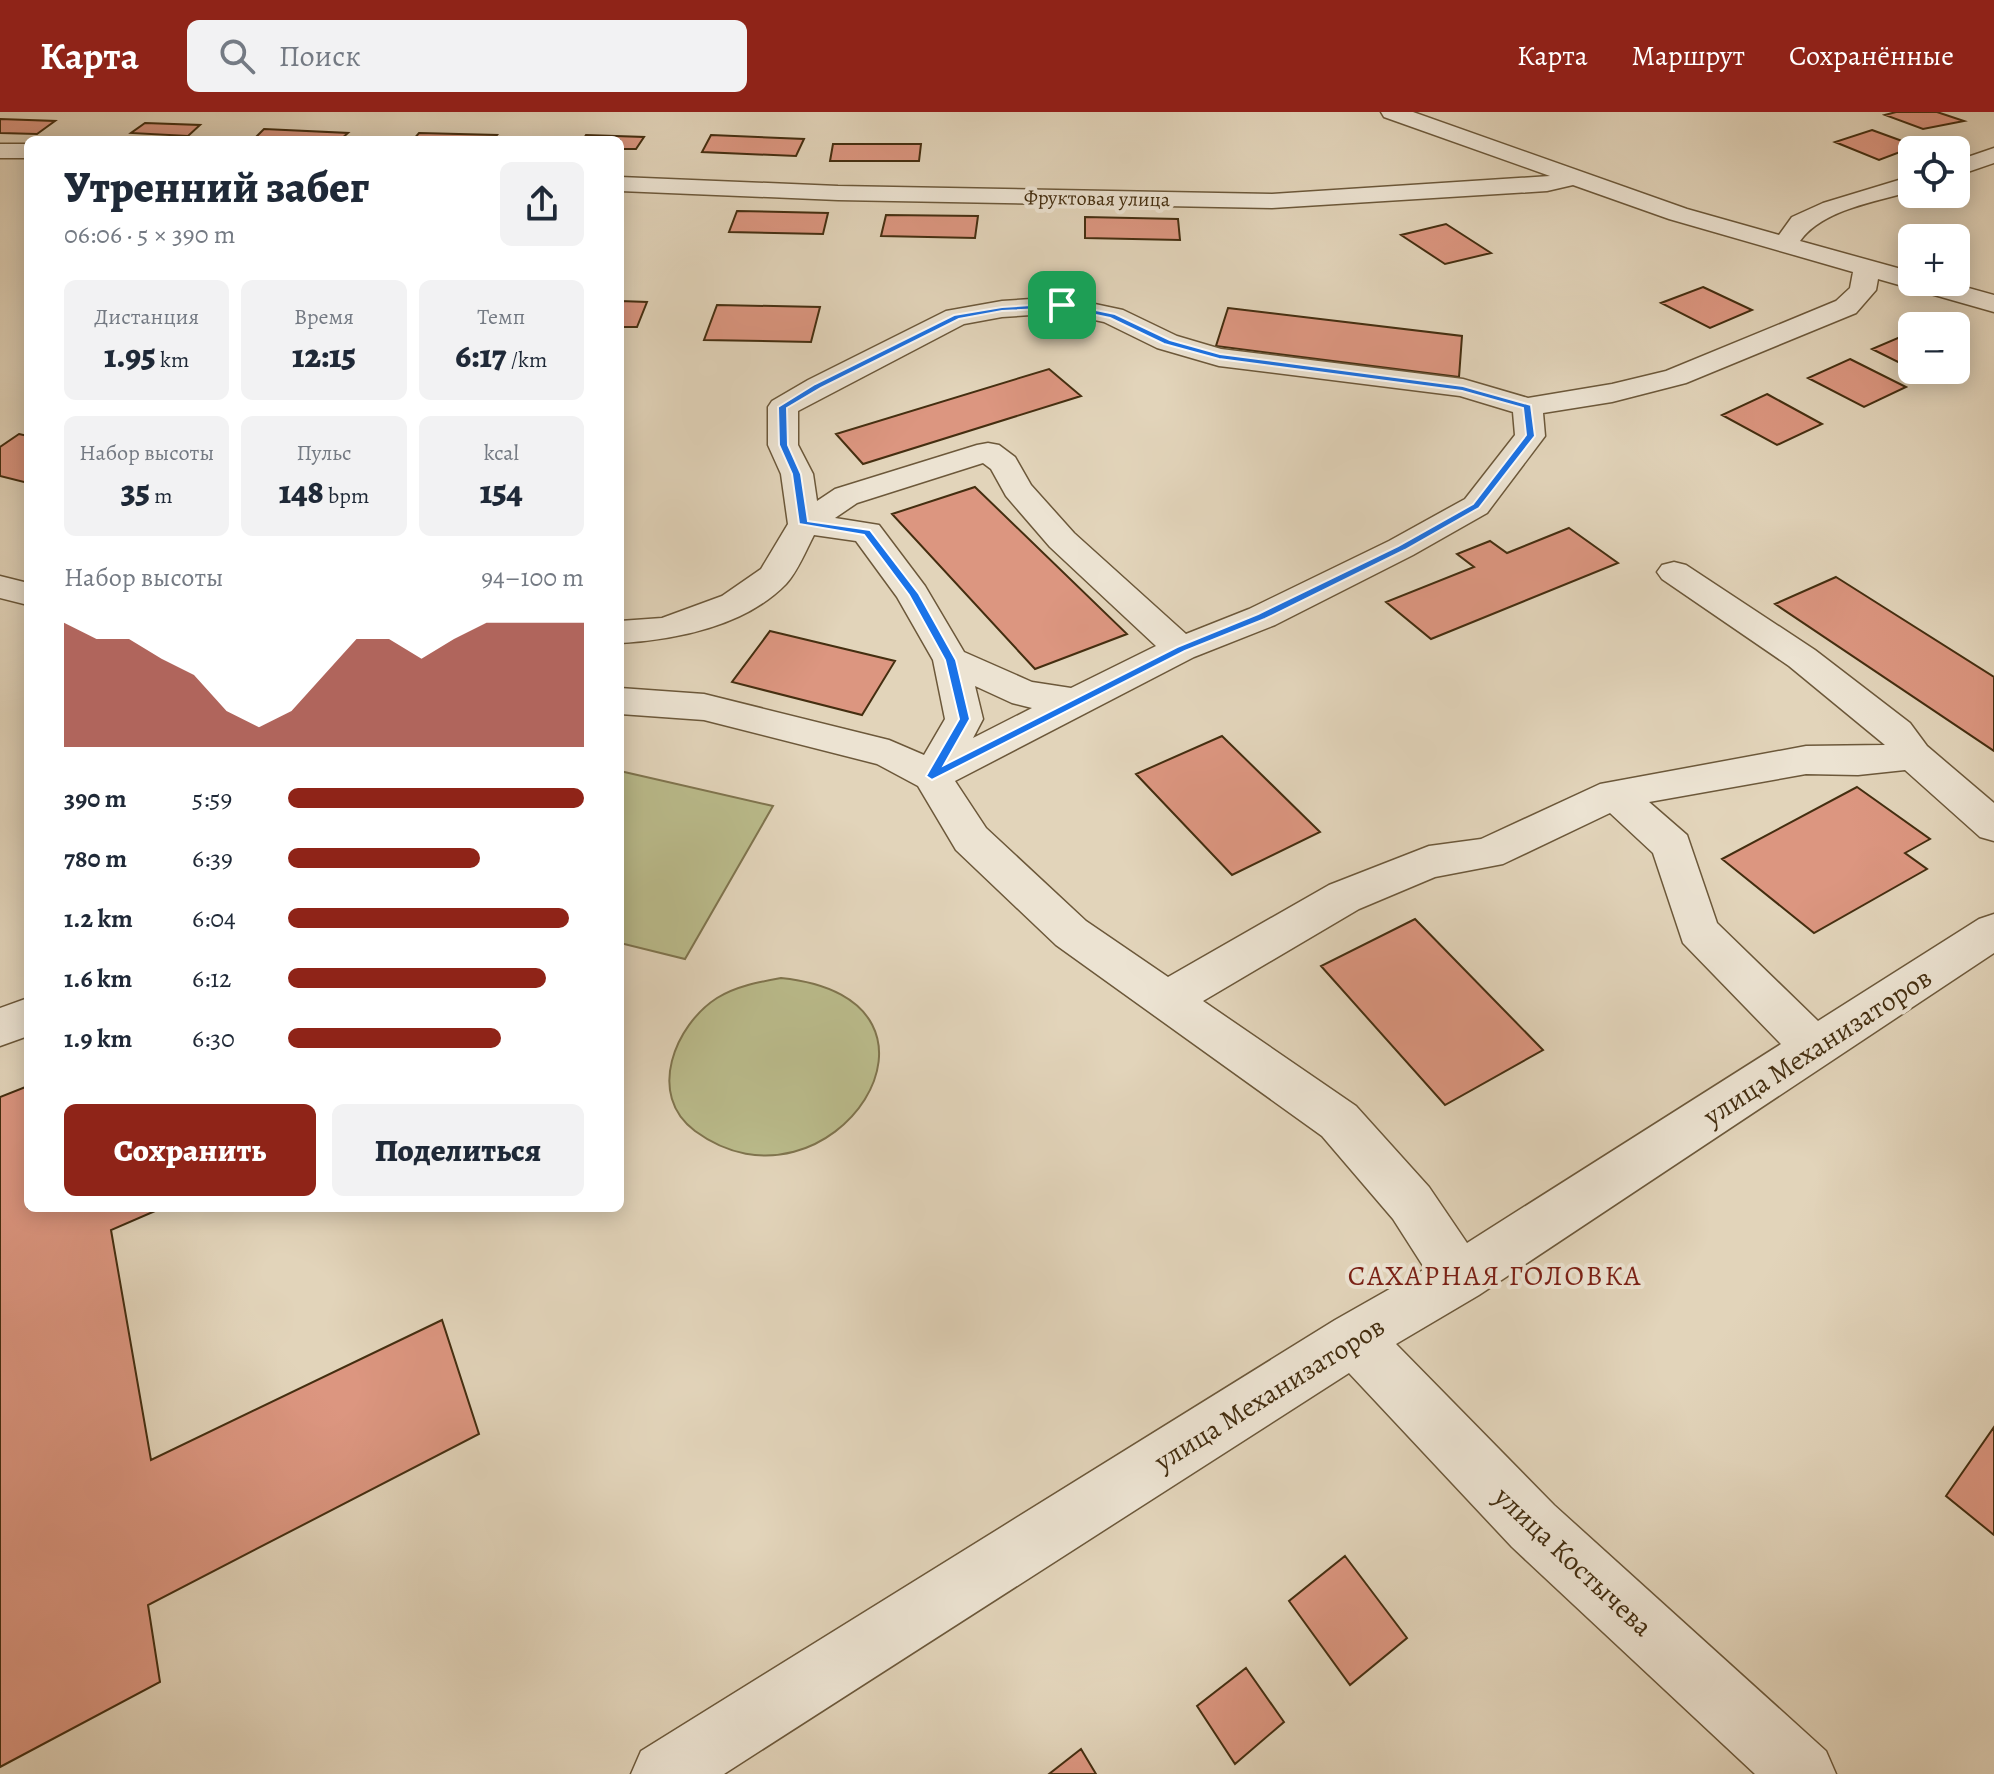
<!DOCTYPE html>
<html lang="ru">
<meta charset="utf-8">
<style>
body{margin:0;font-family:Alegreya,serif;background:#f2f2f3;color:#1f2937;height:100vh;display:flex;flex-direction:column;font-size:30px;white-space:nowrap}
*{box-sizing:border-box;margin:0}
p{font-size:26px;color:#747a83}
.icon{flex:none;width:44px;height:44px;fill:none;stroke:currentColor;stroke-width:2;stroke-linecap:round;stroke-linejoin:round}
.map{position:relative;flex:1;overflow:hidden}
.side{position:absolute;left:24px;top:24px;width:600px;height:1076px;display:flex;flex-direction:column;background:#fff;border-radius:12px;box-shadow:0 4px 20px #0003}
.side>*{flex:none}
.buttons{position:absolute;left:1898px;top:24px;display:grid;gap:16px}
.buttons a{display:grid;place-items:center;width:72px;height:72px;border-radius:12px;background:#fff;box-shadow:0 4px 20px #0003;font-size:40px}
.pin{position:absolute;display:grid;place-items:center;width:68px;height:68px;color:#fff;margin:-34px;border-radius:16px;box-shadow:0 4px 12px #0006}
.round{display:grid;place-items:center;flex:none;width:84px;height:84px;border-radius:12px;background:#f2f2f3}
.summary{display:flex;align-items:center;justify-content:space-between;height:136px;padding:0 40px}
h1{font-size:44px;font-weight:800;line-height:60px}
.figures{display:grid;grid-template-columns:repeat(3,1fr);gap:12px;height:136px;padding:8px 40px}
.figures div{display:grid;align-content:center;border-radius:12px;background:#f2f2f3;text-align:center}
.figures b{font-size:34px;font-weight:800}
.figures small{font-size:22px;font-weight:400}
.figures p{font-size:22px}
.chart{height:224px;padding:16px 40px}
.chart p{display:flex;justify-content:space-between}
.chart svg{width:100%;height:144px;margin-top:8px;fill:#8f2418;opacity:.7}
.action{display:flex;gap:16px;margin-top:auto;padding:16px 40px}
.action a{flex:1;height:92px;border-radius:12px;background:#8f2418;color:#fff;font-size:32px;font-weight:800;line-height:92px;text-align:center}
.action a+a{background:#f2f2f3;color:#1f2937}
ul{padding:0 40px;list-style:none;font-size:26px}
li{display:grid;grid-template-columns:128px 96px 1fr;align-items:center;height:60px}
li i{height:20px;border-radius:10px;background:#8f2418}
header{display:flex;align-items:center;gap:48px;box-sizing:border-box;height:112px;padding:0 40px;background:#8f2418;color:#fff}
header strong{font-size:38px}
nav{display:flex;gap:44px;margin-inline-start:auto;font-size:28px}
.search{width:560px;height:72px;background:#f2f2f3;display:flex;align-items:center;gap:20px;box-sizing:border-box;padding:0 28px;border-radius:12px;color:#747a83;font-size:30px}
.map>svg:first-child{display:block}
.green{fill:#babb8b;stroke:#7f744e;stroke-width:2}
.building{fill:#dc9680;stroke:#442e10;stroke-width:2}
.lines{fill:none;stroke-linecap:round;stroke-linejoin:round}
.minor-casing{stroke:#6c583a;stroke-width:3}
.minor{fill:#ece3d2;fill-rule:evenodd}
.route{fill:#1a73e8;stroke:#fff;stroke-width:2;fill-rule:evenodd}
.labels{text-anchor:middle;stroke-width:8;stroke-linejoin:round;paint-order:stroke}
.far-street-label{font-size:20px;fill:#442e10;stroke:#ece3d2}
.near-street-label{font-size:28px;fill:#442e10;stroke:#ece3d2}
.quarter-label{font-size:28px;letter-spacing:2px;fill:#7a1f14;stroke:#ece3d2}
</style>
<header>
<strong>Карта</strong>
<div class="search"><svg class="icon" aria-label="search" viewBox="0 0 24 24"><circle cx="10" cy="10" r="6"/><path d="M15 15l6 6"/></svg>Поиск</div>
<nav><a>Карта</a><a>Маршрут</a><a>Сохранённые</a></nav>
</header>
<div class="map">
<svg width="1994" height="1662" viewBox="0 0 1994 1662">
<rect width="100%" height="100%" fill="#e2d4ba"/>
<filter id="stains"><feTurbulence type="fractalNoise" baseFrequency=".0025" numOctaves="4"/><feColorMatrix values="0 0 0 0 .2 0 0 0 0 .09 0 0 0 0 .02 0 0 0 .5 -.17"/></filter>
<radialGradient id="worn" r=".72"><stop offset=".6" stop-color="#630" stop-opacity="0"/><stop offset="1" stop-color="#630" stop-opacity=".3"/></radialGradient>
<path class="green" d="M620,659L773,694L685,847L620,831Z
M781,866C984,887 830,1118 695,1019C646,983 675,913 717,886C736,874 759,870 781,866Z"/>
<path class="building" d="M1896,0H1937L1964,9L1923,17L1885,3Z
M0,7L55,9L37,22L0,21Z
M145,11L200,13L188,24L131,21Z
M264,17L348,21L340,28H253Z
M1872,18L1916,34L1879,48L1835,30Z
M419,21L497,23L493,28H413Z
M586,23L644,25L636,37H620V28H583Z
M711,23L804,27L796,44L702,40Z
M833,32H921L919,49H830Z
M737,99L828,101L823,122L729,120Z
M886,103L978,104L975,126L881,124Z
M1085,105L1178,107L1180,128L1085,126Z
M1446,112L1491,141L1445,152L1401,123Z
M1703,175L1752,198L1710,216L1661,191Z
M620,189L647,190L637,215H620Z
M717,193L820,195L811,230L704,228Z
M1228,196L1462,224L1459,265L1216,234Z
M1912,220V257L1872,237Z
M1850,247L1906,275L1864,295L1808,266Z
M1049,257L1081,284L863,352L836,322Z
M1767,282L1822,312L1777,333L1722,303Z
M19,322L28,324V371L0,364V335Z
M975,375L1127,522L1035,557L892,402Z
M1569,416L1618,451L1431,527L1386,490L1474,455L1457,442L1490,429L1507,441Z
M1836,465L1994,565V639L1775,492Z
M770,519L895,549L862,603L732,570Z
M1222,624L1320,720L1232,763L1136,662Z
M1857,675L1930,727L1905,741L1927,757L1814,821L1722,747Z
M1415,807L1543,938L1445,993L1321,854Z
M28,974V1096H162L111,1118L151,1348L442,1208L479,1322L148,1493L160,1570L0,1655V985Z
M1994,1315V1423L1946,1384Z
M1345,1444L1407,1526L1350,1573L1289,1489Z
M1246,1556L1284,1610L1235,1652L1197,1594Z
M1081,1637L1096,1662H1049Z"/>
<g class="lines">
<g class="minor-casing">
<path id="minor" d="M1381,0H1413L1687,97L1779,123L1792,105L1823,91L1912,64V79C1876,90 1823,97 1800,129L1912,160V170H1947L1994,183V200L1878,167L1876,178L1856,201L1686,271L1612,290L1543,301L1545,324L1487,401L1413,443L1275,513L1194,545L955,669L986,716L1086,809L1168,865L1329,773L1429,734L1481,727L1600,672L1806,634L1885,633L1789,554L1662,467L1657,460L1662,453L1674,450L1686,453L1815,538L1910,611L1927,634L1994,691V729L1980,725L1905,658L1858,663L1806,662L1649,690L1687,723L1717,811L1818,909L1979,807L1994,802V841L1479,1183L1396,1232L1554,1393L1826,1639L1836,1662H1755L1512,1435L1349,1261L724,1662H631L641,1639L1335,1208L1425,1157L1393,1107L1322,1024L1056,833L956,738L918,674L877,652L704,608L620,602V576L704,582L889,628L924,643L945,607L933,548L897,485L856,429L814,423C806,438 798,459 786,472C745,514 676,528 620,531V509L662,506L722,484L761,457L788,412L781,362L768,333V295L772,289L808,268L946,199L1002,189L1062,185L1123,198L1177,224L1221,237L1463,267L1528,286L1612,272L1666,259L1836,189L1850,176L1853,160L1669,107L1573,73L1547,79L1272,96L838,88L620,79V65L838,74L1272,82L1550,64L1384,5ZM1062,201L1104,210L1157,236L1219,254L1460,284L1513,300L1515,323L1465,387L1389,429L1249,497L1186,522L1074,421L1031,373L1015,345L999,333L988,331L977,333L835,377L817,389L813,362L798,333V299L964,212L1002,205ZM983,351L991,357L1006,384L1050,435L1156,534L1071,576L1032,570L964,540L925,474L879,413L835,406L857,391ZM975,574L1012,591L1032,596L973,626L983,607ZM1610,701L1653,741L1683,831L1781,932L1467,1131L1429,1075L1356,994L1203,889L1359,797L1435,765L1503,752Z
M0,32H28V46H0Z
M1994,36V51L1956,64V49Z
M0,464L28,471V493L0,486Z
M28,886V924L0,934V896Z"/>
</g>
<use href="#minor" class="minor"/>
</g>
<path class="route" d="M1062,191L1115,202L1170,228L1220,242L1463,274L1531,293L1535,324L1479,396L1405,438L1265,507L1185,539L932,668L926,664L959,607L945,548L909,483L864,423L799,412L792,362L779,333L778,295L815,272L954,203L1002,195ZM1062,196L1110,206L1164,232L1219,247L1462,279L1523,296L1526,323L1473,392L1398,434L1258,502L1177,535L944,653L970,607L956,548L919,482L870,418L808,409L801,362L788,333L787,296L821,276L959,207L1002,199Z"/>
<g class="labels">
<g class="far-street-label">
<text transform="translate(1097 86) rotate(1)" y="7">Фруктовая улица</text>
</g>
<g class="near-street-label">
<text transform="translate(1817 934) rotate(-33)" y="10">улица Механизаторов</text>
<text transform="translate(1269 1281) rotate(-32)" y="10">улица Механизаторов</text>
<text transform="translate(1574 1449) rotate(43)" y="10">улица Костычева</text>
</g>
<g class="quarter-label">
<text x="1495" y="1173">САХАРНАЯ ГОЛОВКА</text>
</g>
</g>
<rect width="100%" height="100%" filter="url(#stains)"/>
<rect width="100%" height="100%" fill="url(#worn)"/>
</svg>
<div class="buttons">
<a><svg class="icon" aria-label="locate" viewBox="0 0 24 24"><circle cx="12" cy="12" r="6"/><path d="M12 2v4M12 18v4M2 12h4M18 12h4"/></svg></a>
<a>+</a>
<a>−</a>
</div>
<div class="pin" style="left:1062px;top:193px;background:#1e9e55"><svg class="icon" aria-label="arrive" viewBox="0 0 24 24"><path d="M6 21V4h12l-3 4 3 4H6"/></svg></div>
<section class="side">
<div class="summary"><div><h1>Утренний забег</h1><p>06:06 · 5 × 390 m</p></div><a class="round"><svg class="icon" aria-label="share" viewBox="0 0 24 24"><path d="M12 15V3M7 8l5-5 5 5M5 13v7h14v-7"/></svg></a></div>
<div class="figures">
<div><p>Дистанция</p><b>1.95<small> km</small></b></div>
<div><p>Время</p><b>12:15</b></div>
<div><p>Темп</p><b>6:17<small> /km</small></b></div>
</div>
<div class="figures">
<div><p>Набор высоты</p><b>35<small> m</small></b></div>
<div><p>Пульс</p><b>148<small> bpm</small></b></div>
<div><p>kcal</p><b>154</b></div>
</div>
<div class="chart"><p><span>Набор высоты</span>94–100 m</p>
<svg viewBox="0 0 160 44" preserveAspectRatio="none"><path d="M0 44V6L10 11L20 11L30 17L40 22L50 33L60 38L70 33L80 22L90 11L100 11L110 17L120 11L130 6L140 6L150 6L160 6V44z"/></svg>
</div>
<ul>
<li><b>390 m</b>5:59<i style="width:100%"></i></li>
<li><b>780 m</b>6:39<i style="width:65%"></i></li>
<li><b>1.2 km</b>6:04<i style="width:95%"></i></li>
<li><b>1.6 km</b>6:12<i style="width:87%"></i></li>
<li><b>1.9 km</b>6:30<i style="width:72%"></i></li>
</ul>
<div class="action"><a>Сохранить</a><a>Поделиться</a></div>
</section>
</div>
